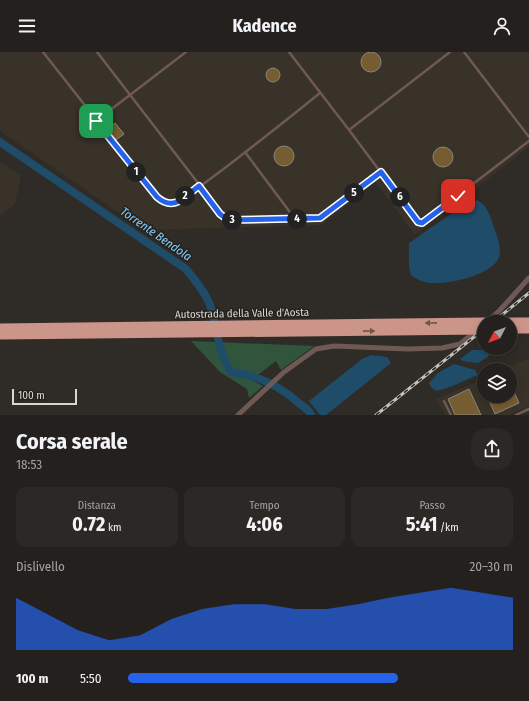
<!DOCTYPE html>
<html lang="it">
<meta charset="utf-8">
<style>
body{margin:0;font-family:"Fira Sans Condensed",sans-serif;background:#2b2826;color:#f1f3f6;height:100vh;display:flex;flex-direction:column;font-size:15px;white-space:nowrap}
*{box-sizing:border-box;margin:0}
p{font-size:13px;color:#a3a3a4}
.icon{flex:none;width:22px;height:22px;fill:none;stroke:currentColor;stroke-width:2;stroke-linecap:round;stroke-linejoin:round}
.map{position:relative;height:363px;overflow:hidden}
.drawer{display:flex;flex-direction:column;background:#23201d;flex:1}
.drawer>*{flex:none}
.needle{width:26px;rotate:229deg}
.tools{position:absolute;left:477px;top:263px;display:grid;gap:8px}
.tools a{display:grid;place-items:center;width:40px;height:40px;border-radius:50%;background:#23201d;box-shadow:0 2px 10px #0003,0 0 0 1px #403e3b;font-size:20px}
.scale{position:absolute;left:12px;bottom:10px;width:65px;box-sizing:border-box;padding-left:4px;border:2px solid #d8d6d3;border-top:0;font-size:11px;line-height:14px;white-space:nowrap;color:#d8d6d3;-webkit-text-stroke:3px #25221d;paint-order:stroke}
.pin{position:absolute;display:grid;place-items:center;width:34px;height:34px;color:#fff;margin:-17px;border-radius:8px;box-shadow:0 2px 6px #0006}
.km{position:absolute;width:20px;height:20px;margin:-10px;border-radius:50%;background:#222;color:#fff;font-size:11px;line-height:20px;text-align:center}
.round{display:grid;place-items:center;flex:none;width:42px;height:42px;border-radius:16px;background:#2b2826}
.head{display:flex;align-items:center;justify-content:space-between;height:68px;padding:0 16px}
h1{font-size:22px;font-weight:700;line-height:30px}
.stats{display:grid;grid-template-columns:repeat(3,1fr);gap:6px;height:68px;padding:4px 16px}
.stats div{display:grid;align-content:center;border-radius:10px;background:#2b2826;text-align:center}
.stats b{font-size:20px;font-weight:700}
.stats small{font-size:11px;font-weight:400}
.stats p{font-size:11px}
.chart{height:112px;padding:8px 16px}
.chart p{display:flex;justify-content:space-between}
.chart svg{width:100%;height:72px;margin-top:4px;fill:#2563eb;opacity:.7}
ul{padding:0 16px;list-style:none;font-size:13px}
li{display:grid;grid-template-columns:64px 48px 1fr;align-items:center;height:30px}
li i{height:10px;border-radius:5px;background:#2563eb}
header{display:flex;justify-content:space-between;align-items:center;height:52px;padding:0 16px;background:#23201d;font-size:18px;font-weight:700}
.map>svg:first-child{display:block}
.built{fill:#383228}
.green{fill:#31553c}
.water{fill:#1f4d69}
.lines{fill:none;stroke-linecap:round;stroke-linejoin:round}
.river{stroke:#1f4d69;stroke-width:8}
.building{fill:#765c31;stroke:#89857f}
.lane{stroke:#6f5954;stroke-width:2.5}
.street{stroke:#6f5954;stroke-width:5}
.highway{stroke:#cc9589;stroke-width:9}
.rail-casing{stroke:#c4c2bf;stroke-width:3}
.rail{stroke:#25221d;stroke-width:1.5;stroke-dasharray:4.5;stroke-linecap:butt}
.oneway{fill:#70564e}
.route-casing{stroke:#fff;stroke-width:8}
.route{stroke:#2563eb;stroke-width:5}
.labels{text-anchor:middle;stroke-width:3;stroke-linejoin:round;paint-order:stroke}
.street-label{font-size:11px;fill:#d8d6d3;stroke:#25221d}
.water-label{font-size:12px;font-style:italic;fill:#85ccfd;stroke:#25221d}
</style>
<header><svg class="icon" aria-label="menu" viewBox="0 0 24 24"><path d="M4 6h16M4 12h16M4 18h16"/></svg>Kadence<svg class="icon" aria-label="person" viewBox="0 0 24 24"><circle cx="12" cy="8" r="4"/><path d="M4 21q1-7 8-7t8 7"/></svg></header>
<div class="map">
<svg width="529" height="363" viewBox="0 0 529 363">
<rect width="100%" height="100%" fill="#2f2b27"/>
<path class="built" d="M0,0H529V95L415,183L375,130L322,173L144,178L0,79Z
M0,110L21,123L15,152L0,164Z
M529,306V354L509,363H445L436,347L484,327V344H510V318H503Z"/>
<path class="green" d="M191,289L314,294L281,318L276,309L251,328L263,334L249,346L247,337L220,320Z"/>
<path class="water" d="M477,148C488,154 490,164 494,175C497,184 502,197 499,205C493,224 441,235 425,230C420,229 415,226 411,223L409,215V191L458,157Z
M472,298H488L490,299L488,305L478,311L463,309L460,307Z
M371,303L387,305L391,311L326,363H320L309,349L362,307Z
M454,312L475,318L478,323C469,326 441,341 435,338C432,337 430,334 429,331L438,321Z"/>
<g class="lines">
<path class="river" d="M0,90L186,217C195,228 205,240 210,253C218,277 217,299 231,320C258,323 280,334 300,352C304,355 309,358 311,363"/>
</g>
<path class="building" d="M361 10a10 10 0 1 1 20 0a10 10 0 1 1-20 0Z
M266 23a7 7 0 1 1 14 0a7 7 0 1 1-14 0Z
M115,71L124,82L116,88L107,77Z
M274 104a10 10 0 1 1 20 0a10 10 0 1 1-20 0Z
M433 105a10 10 0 1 1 20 0a10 10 0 1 1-20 0Z
M510,331L519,351L495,362L487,344H510Z
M469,337L481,363H455L448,347Z"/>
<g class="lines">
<path class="lane" d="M43,0L157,145C161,149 165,153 170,153C183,152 301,56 320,41
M97,0L225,166H319L381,120
M289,0L349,78L450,0
M464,0L529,85
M96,69L186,0
M349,78L418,170L422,171L529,89
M245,100L295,167
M444,349L451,363
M516,363L529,357"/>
<path class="street" d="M487,270L500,258L529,226
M238,363L284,320L316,297L334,294L408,297L442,296L460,292L476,279"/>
<path class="highway" d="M510,270H529
M0,276L484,270
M510,277H529
M0,283L484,278"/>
<g class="rail-casing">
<path id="rail" d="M493,270L529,241
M376,363L484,277"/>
</g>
<use href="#rail" class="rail"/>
</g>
<defs><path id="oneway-solid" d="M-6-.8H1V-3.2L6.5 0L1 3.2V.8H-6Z"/></defs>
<g class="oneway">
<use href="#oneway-solid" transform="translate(431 271) rotate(179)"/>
<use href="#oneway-solid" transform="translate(369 279) rotate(-1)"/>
</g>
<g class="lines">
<g class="route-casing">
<path id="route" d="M96,69L157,145C174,160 184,145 199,134L220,162L228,168L320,166L381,120L418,170L422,171L458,144"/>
</g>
<use href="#route" class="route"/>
</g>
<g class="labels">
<g class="street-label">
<text transform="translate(242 261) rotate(-1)" y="4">Autostrada della Valle d'Aosta</text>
</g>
<g class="water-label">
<text transform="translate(156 182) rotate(35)" y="4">Torrente Bendola</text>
</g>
</g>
</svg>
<div class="tools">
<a><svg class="needle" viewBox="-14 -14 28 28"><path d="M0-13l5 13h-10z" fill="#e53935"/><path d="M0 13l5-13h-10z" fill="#a3a3a4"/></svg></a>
<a><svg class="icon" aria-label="layers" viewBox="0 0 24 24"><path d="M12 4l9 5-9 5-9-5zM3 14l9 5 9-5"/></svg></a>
</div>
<div class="scale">100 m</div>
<div class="pin" style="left:96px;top:69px;background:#1e9e55"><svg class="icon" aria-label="arrive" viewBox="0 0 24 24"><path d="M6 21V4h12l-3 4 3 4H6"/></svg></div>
<div class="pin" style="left:458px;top:144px;background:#d93025"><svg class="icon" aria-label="check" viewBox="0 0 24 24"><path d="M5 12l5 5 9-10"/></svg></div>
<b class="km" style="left:136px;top:120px">1</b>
<b class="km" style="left:185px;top:144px">2</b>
<b class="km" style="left:232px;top:168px">3</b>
<b class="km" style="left:297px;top:167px">4</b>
<b class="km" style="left:354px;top:141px">5</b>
<b class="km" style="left:400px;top:145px">6</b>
</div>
<section class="drawer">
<div class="head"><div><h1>Corsa serale</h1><p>18:53</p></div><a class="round"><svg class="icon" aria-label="share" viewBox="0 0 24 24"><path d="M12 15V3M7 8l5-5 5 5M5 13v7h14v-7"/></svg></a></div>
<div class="stats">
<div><p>Distanza</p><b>0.72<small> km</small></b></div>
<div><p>Tempo</p><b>4:06</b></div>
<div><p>Passo</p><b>5:41<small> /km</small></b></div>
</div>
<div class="chart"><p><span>Dislivello</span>20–30 m</p>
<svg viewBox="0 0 160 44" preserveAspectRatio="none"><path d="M0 44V12L10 22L20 32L30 38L40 35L50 25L60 19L70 16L80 16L90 19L100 19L110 16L120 12L130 9L140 6L150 9L160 12V44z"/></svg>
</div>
<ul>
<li><b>100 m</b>5:50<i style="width:70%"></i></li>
</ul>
</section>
